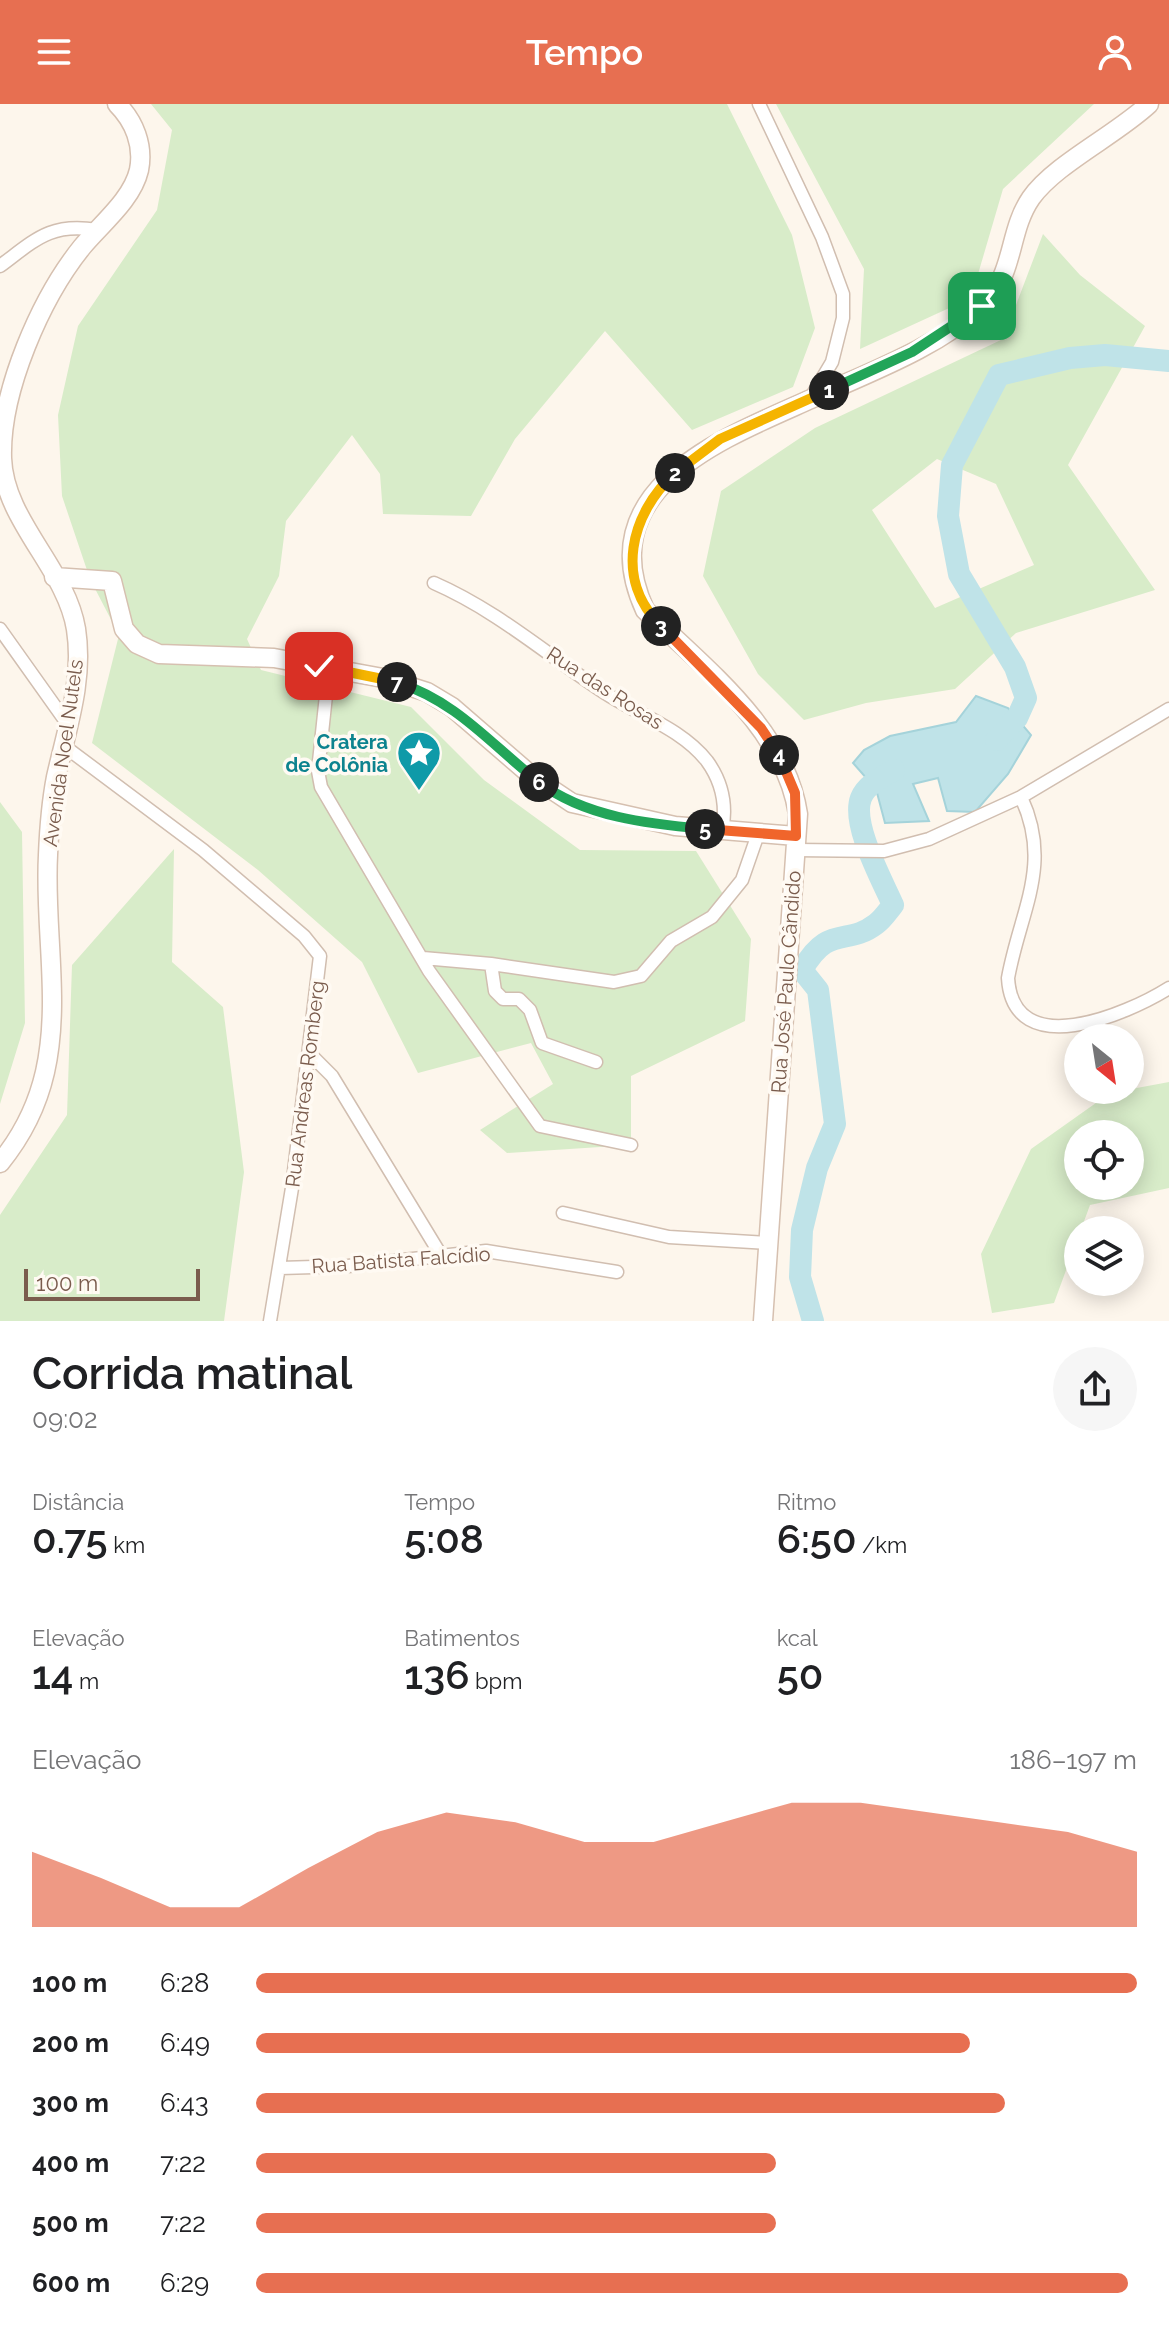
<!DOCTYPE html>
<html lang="pt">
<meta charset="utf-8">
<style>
body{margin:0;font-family:Raleway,sans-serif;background:#f6f6f6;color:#202124;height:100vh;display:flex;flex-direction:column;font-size:30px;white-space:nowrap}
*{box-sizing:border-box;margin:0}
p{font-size:26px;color:#757577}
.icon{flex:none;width:44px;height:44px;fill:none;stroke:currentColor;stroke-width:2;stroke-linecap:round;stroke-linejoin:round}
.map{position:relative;height:1217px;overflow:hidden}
.drawer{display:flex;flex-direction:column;background:#fff;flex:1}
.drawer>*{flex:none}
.needle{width:52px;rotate:150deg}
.tools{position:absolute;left:1064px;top:920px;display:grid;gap:16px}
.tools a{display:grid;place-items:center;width:80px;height:80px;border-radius:50%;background:#fff;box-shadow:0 4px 20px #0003;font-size:40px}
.scale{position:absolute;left:24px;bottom:20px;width:176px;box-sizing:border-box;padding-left:8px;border:4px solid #7a5c4d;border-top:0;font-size:22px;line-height:28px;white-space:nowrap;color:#7a5c4d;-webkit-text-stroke:6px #fffaf3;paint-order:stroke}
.pin{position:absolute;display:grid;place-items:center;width:68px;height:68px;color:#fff;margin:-34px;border-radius:16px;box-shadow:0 4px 12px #0006}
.km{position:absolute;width:40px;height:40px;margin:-20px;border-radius:50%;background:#222;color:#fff;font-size:22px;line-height:40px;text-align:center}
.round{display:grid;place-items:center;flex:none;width:84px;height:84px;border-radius:42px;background:#f6f6f6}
.head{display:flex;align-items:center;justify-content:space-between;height:136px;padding:0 32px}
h1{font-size:44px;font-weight:600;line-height:60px}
.metrics{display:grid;grid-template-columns:repeat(3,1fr);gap:12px;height:136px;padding:8px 32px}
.metrics div{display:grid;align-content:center}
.metrics b{font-size:40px;font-weight:600}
.metrics small{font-size:22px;font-weight:400}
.metrics p{font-size:22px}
.chart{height:224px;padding:16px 32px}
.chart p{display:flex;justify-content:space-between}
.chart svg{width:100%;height:144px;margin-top:8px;fill:#e76f51;opacity:.7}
ul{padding:0 32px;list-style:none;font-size:26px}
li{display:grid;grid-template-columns:128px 96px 1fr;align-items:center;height:60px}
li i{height:20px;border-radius:10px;background:#e76f51}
header{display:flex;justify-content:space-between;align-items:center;height:104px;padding:0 32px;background:#e76f51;color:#fff;font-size:36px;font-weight:600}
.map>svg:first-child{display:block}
.green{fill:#d8ecc9;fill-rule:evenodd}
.water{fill:#bfe3e8;stroke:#a5d3da;stroke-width:2}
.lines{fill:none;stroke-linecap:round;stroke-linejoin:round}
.river{stroke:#bfe3e8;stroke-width:22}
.street-casing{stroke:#d1beb0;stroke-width:15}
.secondary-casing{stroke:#d6c0b0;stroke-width:21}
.street{stroke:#fff;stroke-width:12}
.secondary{stroke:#fff;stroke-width:18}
.split-1-casing{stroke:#fff;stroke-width:16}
.split-2-casing{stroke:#fff;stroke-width:16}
.split-3-casing{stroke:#fff;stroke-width:16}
.split-4-casing{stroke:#fff;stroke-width:16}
.split-5-casing{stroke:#fff;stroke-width:16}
.split-6-casing{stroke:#fff;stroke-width:16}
.split-7-casing{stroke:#fff;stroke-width:16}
.split-8-casing{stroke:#fff;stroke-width:16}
.split-1{stroke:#22a559;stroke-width:10}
.split-2{stroke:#f5b400;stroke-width:10}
.split-3{stroke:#f5b400;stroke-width:10}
.split-4{stroke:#f0652b;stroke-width:10}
.split-5{stroke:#f0652b;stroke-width:10}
.split-6{stroke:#22a559;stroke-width:10}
.split-7{stroke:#22a559;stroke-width:10}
.split-8{stroke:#f5b400;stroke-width:10}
.labels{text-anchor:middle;stroke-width:7;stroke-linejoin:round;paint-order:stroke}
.street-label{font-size:20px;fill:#7a5c4d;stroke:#fffaf3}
.culture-label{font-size:20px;font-weight:bold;fill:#0d838f;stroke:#fffaf3;text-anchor:end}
</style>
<header><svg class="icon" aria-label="menu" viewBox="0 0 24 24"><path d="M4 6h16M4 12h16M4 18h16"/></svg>Tempo<svg class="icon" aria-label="person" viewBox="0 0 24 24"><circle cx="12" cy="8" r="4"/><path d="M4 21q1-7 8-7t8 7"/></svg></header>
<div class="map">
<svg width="1169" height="1217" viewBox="0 0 1169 1217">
<rect width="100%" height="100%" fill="#fdf6ec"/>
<path class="green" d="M151,0H727L792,131L815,224L793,283L692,326L605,227L515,335L471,412L383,410L380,370L352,331L286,417L279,472L247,535L261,566L411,603L484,676L580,746L696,747L751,835L745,917L631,972V1041L507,1049L480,1026L553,980L531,939L418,969L362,858L258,766L92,639L119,531L90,475L62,392L58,311L78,222L157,106L172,26Z
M776,0H1094L1003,85L971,194L860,245L864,165Z
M1043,130L1080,171L1145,222L1068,361L1155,486L1016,529L955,585L866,599L804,616L758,570L703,472L721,387L815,324L1003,235ZM937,355L996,380L1034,461L935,504L872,406Z
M0,698L22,728L25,919L0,1000Z
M174,745L172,858L223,903L244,1068L224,1217H0V1111L67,1011L72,861Z
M1169,978V1084L1090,1101L1054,1199L992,1209L981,1150L1031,1045L1110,989ZM1078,1030H1130V1082H1078Z"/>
<path class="water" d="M976,592L1008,604L1031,631L1008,670L975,708L947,707L938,674L913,680L929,717L885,719L876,685L853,659L864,646L890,632L956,618Z"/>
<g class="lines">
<path class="river" d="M996,636L1017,614L1026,594L1015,563L959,470L948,412L952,361L999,271L1070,254L1105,251L1169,257
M813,1217L800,1173L802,1126L817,1064L835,1020L818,886L802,866C829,819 846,843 876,820C883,815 888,807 893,801C882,776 851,720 861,694C866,681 882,673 894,666"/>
<g class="street-casing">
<path id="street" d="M759,0L822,133L843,190V214L832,258L810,295
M0,162C35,136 51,118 97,126
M434,479C498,507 547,551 605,589C639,611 682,625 707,657C723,679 727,702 722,727
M0,525L69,622
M329,563L318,667L321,683L429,867L540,1022L631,1041
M64,642L203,746L304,832L320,852L292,1084L270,1217
M1021,693C1053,761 1020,807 1008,874C1013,959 1126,911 1169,884
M795,746L884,747L929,735L1021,693L1169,605
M423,854L491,860
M309,949L332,972L442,1153
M596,958L542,939L530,906L519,895H503L495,887L491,860L614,878L641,872L671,837L712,813L742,776L758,730
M563,1109L669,1133L767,1139
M280,1164L348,1162L486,1147L617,1168"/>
</g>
<g class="secondary-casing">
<path id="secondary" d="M54,473L112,477L124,525L137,540L159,550L274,554L383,574L427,588L452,603L533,673L572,699L675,722L796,732
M0,1059C22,1032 37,1003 45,968C61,897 44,823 48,751C49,726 51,699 56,673C67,624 84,576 76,525C66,464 4,417 2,354C0,287 41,194 82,143C101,120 132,96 139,66C144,41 134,17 117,0
M763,1217L798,710C785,624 704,564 645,506C589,384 724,334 811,295C867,269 935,245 981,203C1016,171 1007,129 1031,94C1055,60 1116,31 1149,0"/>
</g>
<use href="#street" class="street"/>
<use href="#secondary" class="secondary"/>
</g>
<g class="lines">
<g class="split-1-casing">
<path id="split-1" d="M829,286L912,248L982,202"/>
</g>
<g class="split-2-casing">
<path id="split-2" d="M675,369L720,335L829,286"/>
</g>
<g class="split-3-casing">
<path id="split-3" d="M661,522C614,476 630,410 675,369"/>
</g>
<g class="split-4-casing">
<path id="split-4" d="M661,522L761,624L779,651"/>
</g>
<g class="split-5-casing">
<path id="split-5" d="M705,725L796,732L795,689L779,651"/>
</g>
<g class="split-6-casing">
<path id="split-6" d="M539,678C584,713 649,720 705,725"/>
</g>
<g class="split-7-casing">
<path id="split-7" d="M397,578C459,599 489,639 539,678"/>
</g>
<g class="split-8-casing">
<path id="split-8" d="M319,562L397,578"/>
</g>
<use href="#split-1" class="split-1"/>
<use href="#split-2" class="split-2"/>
<use href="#split-3" class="split-3"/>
<use href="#split-4" class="split-4"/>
<use href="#split-5" class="split-5"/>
<use href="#split-6" class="split-6"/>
<use href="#split-7" class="split-7"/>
<use href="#split-8" class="split-8"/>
</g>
<defs>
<g id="sight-pin" transform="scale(2.3)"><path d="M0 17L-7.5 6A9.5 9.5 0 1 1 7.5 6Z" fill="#0f9aa8" stroke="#fffaf3"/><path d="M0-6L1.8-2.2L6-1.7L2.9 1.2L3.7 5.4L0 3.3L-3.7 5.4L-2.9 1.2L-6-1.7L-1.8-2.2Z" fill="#fff"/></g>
</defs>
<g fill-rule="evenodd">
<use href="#sight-pin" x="419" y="649"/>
</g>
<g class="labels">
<g class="street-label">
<text transform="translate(605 584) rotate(33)" y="7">Rua das Rosas</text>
<text transform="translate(63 649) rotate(-82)" y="7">Avenida Noel Nutels</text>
<text transform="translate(786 878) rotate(-86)" y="7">Rua José Paulo Cândido</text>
<text transform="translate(305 980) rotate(-83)" y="7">Rua Andreas Romberg</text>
<text transform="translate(401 1156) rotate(-4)" y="7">Rua Batista Falcídio</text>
</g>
<g class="culture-label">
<text x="388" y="645">Cratera<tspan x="388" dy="23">de Colônia</tspan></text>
</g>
</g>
</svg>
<div class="tools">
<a><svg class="needle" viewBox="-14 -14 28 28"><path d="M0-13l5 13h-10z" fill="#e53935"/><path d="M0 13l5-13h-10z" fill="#757577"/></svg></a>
<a><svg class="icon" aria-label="locate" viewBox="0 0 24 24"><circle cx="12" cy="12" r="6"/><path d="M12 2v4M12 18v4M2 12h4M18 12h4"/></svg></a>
<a><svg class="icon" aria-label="layers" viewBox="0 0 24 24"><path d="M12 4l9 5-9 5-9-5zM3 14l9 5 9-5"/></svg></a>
</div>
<div class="scale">100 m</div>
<div class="pin" style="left:982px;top:202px;background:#1e9e55"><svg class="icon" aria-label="arrive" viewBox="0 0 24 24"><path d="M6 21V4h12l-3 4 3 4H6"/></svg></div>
<div class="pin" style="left:319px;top:562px;background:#d93025"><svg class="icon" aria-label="check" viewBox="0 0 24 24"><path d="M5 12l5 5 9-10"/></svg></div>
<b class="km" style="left:829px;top:286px">1</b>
<b class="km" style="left:675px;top:369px">2</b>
<b class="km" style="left:661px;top:522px">3</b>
<b class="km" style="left:779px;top:651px">4</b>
<b class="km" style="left:705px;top:725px">5</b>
<b class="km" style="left:539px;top:678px">6</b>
<b class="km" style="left:397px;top:578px">7</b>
</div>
<section class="drawer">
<div class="head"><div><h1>Corrida matinal</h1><p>09:02</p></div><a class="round"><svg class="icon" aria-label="share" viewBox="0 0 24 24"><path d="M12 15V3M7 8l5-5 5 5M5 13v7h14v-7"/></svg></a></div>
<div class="metrics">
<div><p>Distância</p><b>0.75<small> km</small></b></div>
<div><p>Tempo</p><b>5:08</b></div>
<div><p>Ritmo</p><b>6:50<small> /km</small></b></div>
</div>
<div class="metrics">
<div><p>Elevação</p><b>14<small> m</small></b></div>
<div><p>Batimentos</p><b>136<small> bpm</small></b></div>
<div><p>kcal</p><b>50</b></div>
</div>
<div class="chart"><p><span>Elevação</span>186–197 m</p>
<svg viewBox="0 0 160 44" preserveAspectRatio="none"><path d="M0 44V21L10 29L20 38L30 38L40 26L50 15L60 9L70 12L80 18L90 18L100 12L110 6L120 6L130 9L140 12L150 15L160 21V44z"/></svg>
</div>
<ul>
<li><b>100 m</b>6:28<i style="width:100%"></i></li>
<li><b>200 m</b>6:49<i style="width:81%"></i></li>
<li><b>300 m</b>6:43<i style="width:85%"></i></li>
<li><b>400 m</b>7:22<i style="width:59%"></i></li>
<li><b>500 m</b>7:22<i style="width:59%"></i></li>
<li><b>600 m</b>6:29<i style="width:99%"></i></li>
</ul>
</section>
